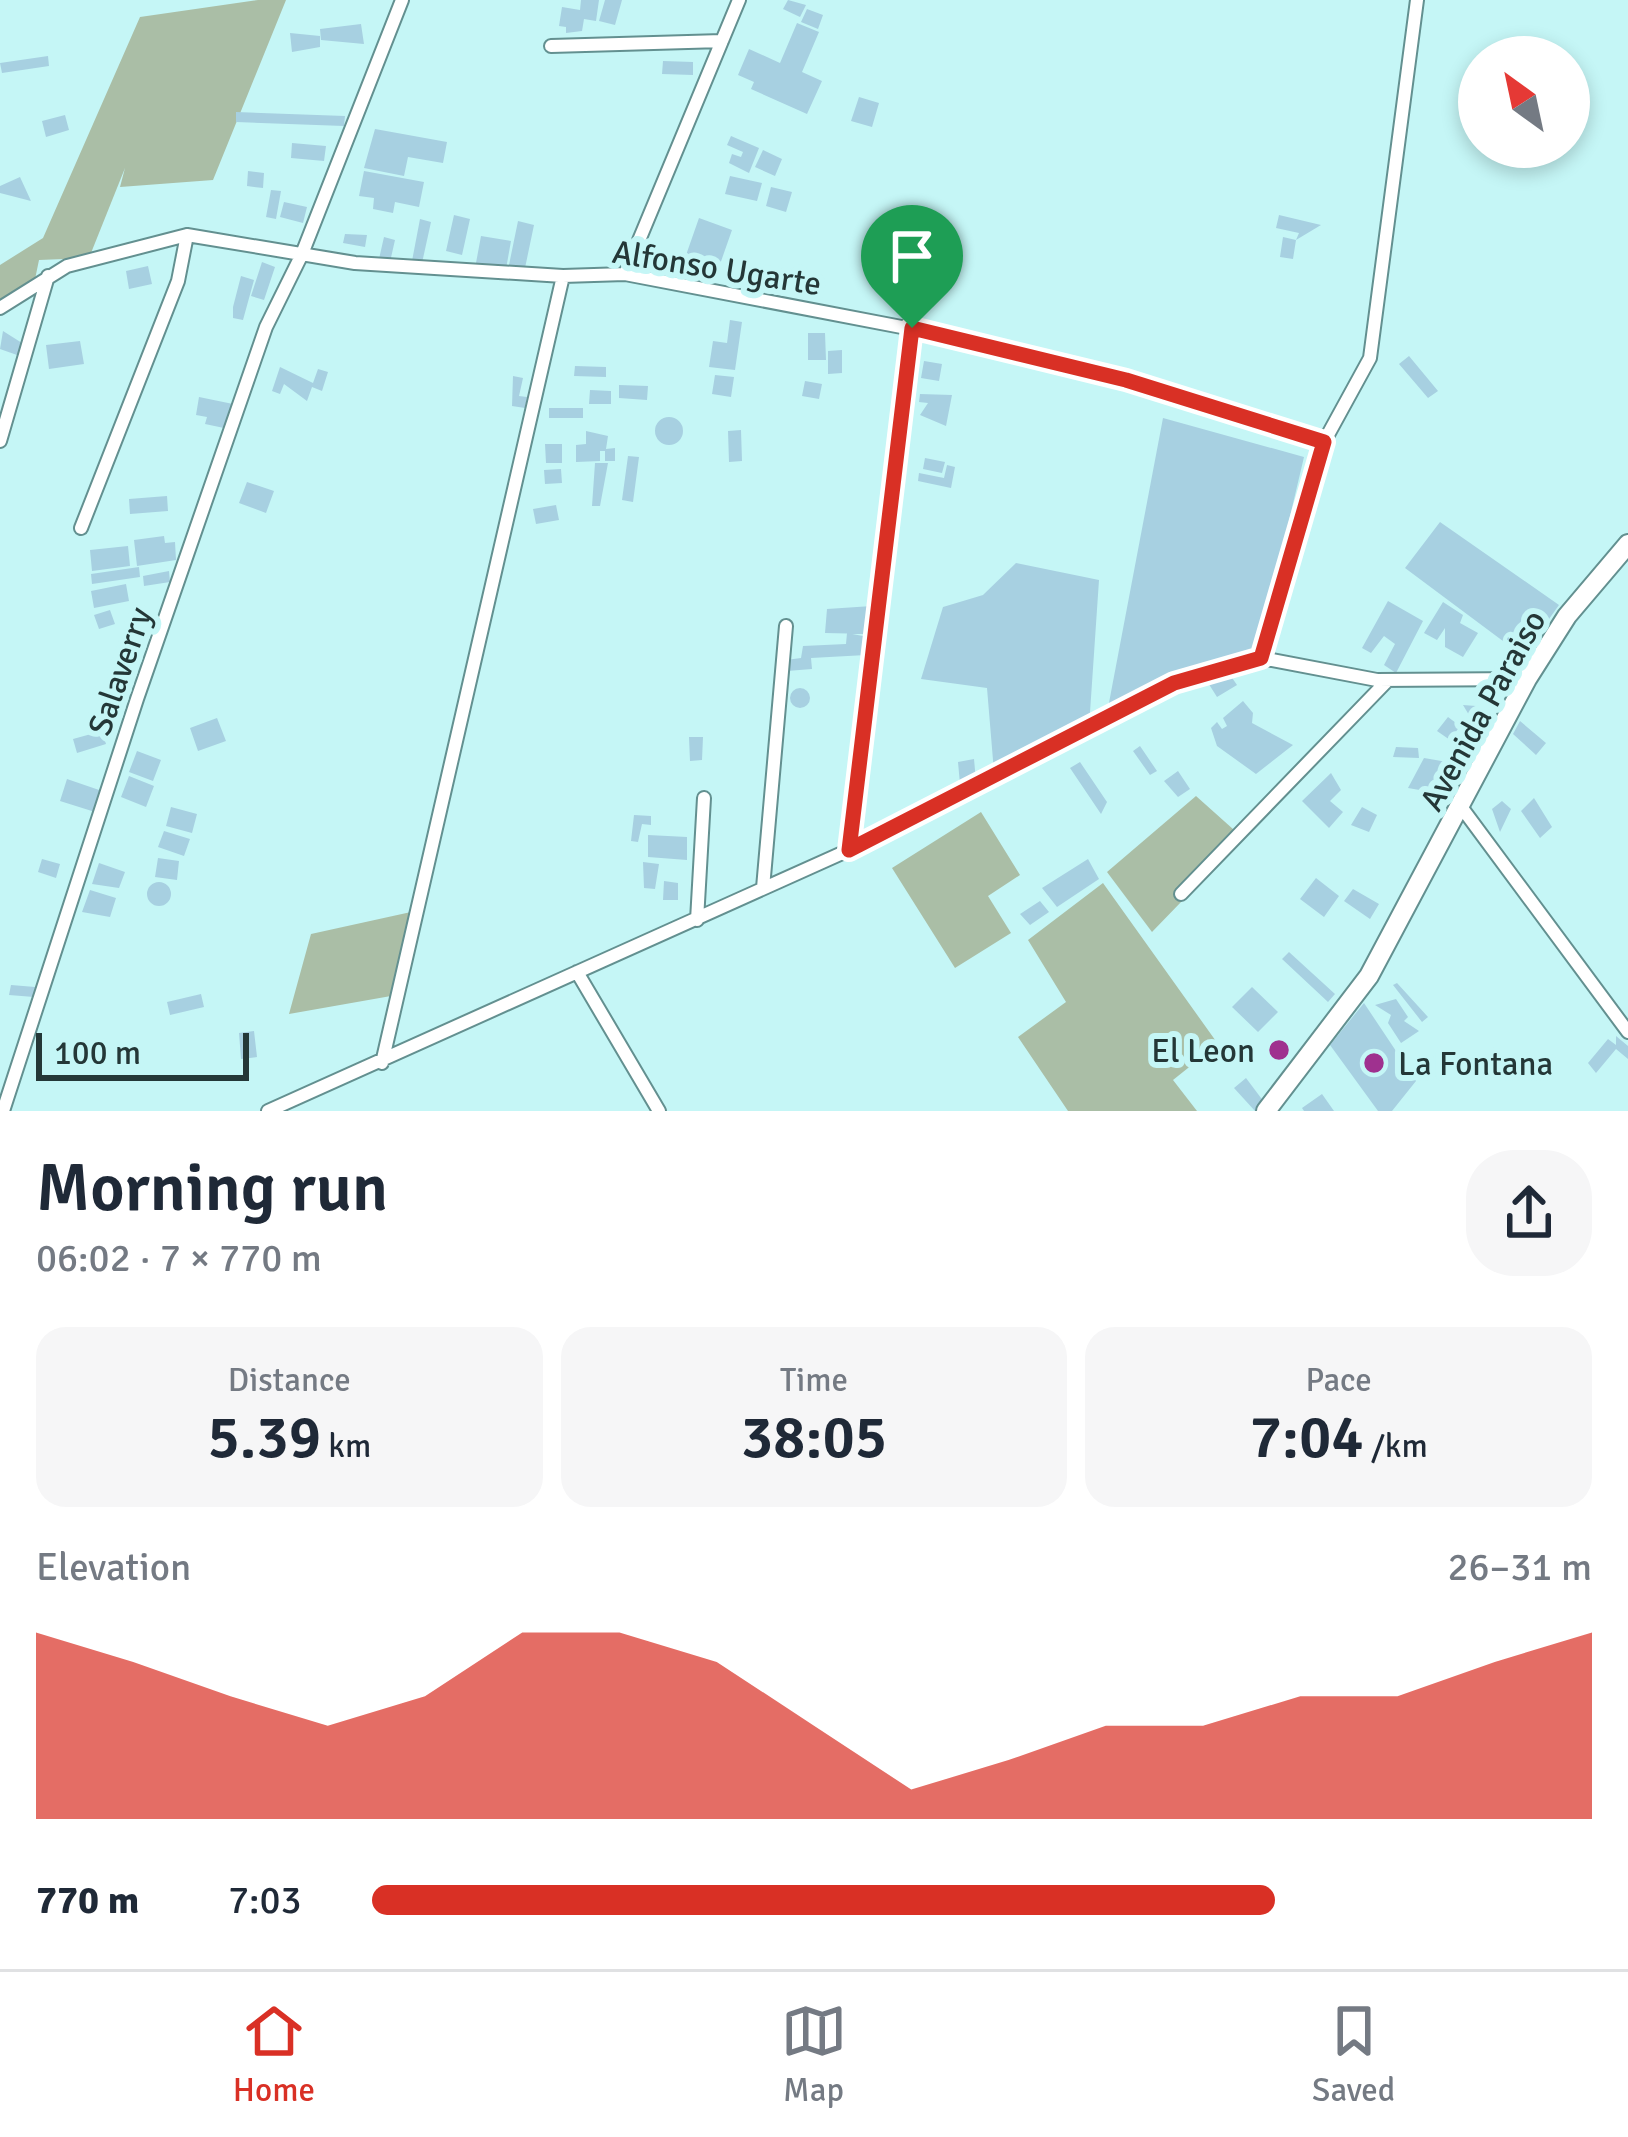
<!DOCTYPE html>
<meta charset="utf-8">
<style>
body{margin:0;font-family:Signika,sans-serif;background:#f6f6f7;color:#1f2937;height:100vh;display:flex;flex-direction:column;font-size:45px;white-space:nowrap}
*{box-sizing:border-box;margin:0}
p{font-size:39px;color:#747a83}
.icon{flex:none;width:66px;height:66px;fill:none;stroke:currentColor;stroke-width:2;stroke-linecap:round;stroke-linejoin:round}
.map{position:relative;height:1111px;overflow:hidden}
.details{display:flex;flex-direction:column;background:#fff;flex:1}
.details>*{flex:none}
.needle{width:78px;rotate:327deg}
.fabs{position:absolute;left:1458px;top:36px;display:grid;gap:24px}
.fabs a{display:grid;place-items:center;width:132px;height:132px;border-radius:50%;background:#fff;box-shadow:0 6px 18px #0003;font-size:60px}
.scale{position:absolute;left:36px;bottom:30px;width:213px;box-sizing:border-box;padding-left:12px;border:6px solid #243737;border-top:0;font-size:33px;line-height:42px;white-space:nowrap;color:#243737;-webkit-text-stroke:9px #c5f6f6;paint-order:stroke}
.pin{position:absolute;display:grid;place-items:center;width:102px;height:102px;color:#fff;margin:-123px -51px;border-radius:50% 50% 50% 0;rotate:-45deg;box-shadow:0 0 12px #0007}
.pin .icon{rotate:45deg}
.round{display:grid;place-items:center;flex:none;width:126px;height:126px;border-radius:48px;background:#f6f6f7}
.head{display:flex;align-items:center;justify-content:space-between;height:204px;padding:0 36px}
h1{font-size:66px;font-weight:600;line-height:90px}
.figures{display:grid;grid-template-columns:repeat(3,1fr);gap:18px;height:204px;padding:12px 36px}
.figures div{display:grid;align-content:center;border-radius:30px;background:#f6f6f7;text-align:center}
.figures b{font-size:60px;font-weight:600}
.figures small{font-size:33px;font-weight:400}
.figures p{font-size:33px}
.chart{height:336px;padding:24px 36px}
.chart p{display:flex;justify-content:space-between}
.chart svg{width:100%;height:216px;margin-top:12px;fill:#d93025;opacity:.7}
ul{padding:0 36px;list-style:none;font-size:39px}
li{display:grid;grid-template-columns:192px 144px 1fr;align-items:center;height:90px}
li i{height:30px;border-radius:15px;background:#d93025}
.tab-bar{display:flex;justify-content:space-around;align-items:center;height:168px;border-top:3px solid #e0e1e3;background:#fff;font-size:33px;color:#747a83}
.tab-bar a{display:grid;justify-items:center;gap:6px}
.tab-bar .on{color:#d93025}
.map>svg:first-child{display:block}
.green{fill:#aabea6}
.building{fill:#a7d0e1}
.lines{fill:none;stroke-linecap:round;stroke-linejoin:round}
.minor-casing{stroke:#639090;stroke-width:16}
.secondary-casing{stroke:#639090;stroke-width:22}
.minor{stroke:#fff;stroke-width:12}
.secondary{stroke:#fff;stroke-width:18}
.route-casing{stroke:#fff;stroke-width:24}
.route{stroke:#d93025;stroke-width:15}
.poi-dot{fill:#9f318f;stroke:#c5f6f6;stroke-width:4.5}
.labels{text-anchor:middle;stroke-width:12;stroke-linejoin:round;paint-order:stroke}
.street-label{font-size:33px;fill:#243737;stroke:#c5f6f6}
.poi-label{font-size:33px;fill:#243737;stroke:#c5f6f6;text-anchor:end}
</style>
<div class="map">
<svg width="1628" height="1111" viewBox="0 0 1628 1111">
<rect width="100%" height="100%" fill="#c5f6f6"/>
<path class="green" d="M258,0H286L213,180L120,187L125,168L89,258L39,260L33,289L0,313V265L43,238L140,17Z
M1196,796L1243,838L1152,932L1107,872Z
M981,812L1020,875L988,896L1011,933L955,968L892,868Z
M1103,883L1218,1044L1173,1080L1197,1111H1068L1018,1037L1066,1002L1028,940Z
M411,912L391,996L289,1014L311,934Z"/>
<path class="building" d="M581,0H599L596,21L584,19L582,31L566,33V27L559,26L562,7L580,10Z
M605,0H622L615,25L599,21Z
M788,0L806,5L800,17L783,9Z
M807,9L823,15L818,29L801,22Z
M797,23L819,32L802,72L822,81L807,114L751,89L754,82L738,75L749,49L780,63Z
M361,24L364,44L321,40L320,29Z
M290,33L320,36V47L292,52Z
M48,56L49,66L2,73L0,63Z
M663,61L693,62V75L662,74Z
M859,97L879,103L872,127L851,121Z
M236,112L345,116L344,126L236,122Z
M65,115L69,130L46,137L42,121Z
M375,129L447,142L443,163L408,157L404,176L364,168Z
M731,136L759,148L749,173L729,163L732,154L741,157L743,152L727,145Z
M292,143L326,146L324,161L291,158Z
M763,150L782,159L775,176L755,167Z
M248,171L264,173L263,188L247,186Z
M364,171L424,182L419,207L395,202L393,213L373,209L374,198L359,196Z
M730,176L762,183L757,201L725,194Z
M20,177L31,201L0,193V186Z
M771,187L792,192L786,212L766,206Z
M271,190L281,191L276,219L266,217Z
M284,202L307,207L303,223L280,217Z
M454,215L470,219L462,255L446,251Z
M1279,215L1321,225L1296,240L1293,259L1280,257L1283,237L1296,240L1299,233L1276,228Z
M699,218L732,230L718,270L685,258Z
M420,219L431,222L422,263L412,261Z
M518,221L534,225L525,268L509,265Z
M345,234L367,235L365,247L343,243Z
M481,236L511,241L506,269L476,263Z
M384,237L395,240L390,262L379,259Z
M262,262L275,267L264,300L251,296Z
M148,266L152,284L129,289L126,271Z
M241,276L254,280L243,320L233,318V307Z
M730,320L742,322L735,370L709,367L713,341L727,343Z
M3,331L22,343L17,355L0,349Z
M808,333H825L826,360H808Z
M80,341L84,364L49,369L46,345Z
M842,350V373L828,374V351Z
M1409,356L1438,391L1428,398L1399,364Z
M924,361L942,364L939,381L921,378Z
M575,366L606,367V377L574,376Z
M280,367L313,383L318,369L328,372L322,391L312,387L307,401L284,384L280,394L272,391Z
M715,375L734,377L731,397L712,394Z
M513,376L523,378L519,396L527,397L525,408L512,406Z
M805,381L822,384L819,399L802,396Z
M619,385L648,386L647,400L619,398Z
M590,390L611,391V404H589Z
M920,394L952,395L946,426L920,415L928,403L919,402Z
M199,397L233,404L224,428L205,424L207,417L196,415Z
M549,408H583V418H549Z
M655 431a14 14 0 1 1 28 0a14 14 0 1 1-28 0Z
M1163,418L1304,457L1257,656L1217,663L1108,708Z
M741,430L742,461L729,462L728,431Z
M586,431L608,436L606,449L615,448V461H605V451H600V461L576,462V445L586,444Z
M545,444H562V463H546Z
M628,456L639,457L633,502L622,500Z
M925,458L945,462L942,473L923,469Z
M595,463H608L600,506H592Z
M947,465L955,467L951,488L918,481L919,473L944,478Z
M561,469L562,483L545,484L544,470Z
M247,482L274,491L266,513L239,503Z
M167,496L168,511L130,514L129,499Z
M556,505L559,520L536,524L533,509Z
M1440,522L1559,605L1544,626L1531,630L1515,650L1405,568Z
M164,536L165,543L175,542L176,560L137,566L134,540Z
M128,546L130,566L92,571L90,550Z
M1016,563L1099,580L1089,727L994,772L987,688L921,679L943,607L983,595Z
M139,567L140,577L92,584L91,574Z
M169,571L170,582L144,586L143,576Z
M126,584L129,601L94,608L91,591Z
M1388,601L1423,621L1396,673L1384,665L1395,644L1384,636L1371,653L1362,648Z
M1443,602L1463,615L1460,623L1478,633L1463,657L1445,647V628L1437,640L1424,633Z
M872,606L870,634L825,633L827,609Z
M110,610L115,624L99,629L94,615Z
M847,633L863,636L866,655L811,658L812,669L787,671L786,660L801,658L803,646L846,644Z
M1226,669L1237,685L1217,697L1205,678Z
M790 698a10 10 0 1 1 20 0a10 10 0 1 1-20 0Z
M1243,701L1253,713L1252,723L1293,745L1256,774L1217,746L1211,728L1217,722L1222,729L1227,726L1223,718Z
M1463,705L1476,706L1477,713L1498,728L1474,783L1451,776L1472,720Z
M1448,717L1460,726L1450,740L1437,731Z
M217,718L226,741L198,751L190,728Z
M1520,721L1546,743L1536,755L1513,734Z
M102,731L106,744L77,753L73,739Z
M689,737H703L702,760L690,761Z
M1140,746L1157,771L1150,775L1133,751Z
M1396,747L1418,748L1419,758L1393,757Z
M137,751L161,760L153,781L129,772Z
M1424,758L1453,763L1437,793L1408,788Z
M974,759L976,781L960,784L958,762Z
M1080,762L1107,802L1101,814L1070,768Z
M1178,771L1190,789L1178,797L1164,781Z
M1331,773L1341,790L1330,801L1343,812L1329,828L1302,801Z
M129,776L154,786L146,807L121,797Z
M67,779L102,791L95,812L60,801Z
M1534,798L1552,827L1540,838L1521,811Z
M1502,801L1511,809L1500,832L1492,809Z
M171,807L197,814L192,833L166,826Z
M1362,807L1377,815L1369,832L1351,825Z
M634,815L651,816V825L642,824L638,842L631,841Z
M164,831L190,839L184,856L158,847Z
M648,835L687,837V860L648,857Z
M158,858L179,861L177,880L155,877Z
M42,859L60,864L56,878L38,872Z
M1088,859L1099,879L1057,907L1042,888Z
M643,862L659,864L655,889L644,888Z
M99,863L125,872L119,888L92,884Z
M1316,878L1339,896L1324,917L1300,899Z
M664,881L678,883V900H663Z
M147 894a12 12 0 1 1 24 0a12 12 0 1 1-24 0Z
M1353,889L1379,904L1370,919L1344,901Z
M90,890L116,898L110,917L82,912Z
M1040,901L1049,912L1030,925L1020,914Z
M1289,952L1335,994L1328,1002L1282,959Z
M1397,983L1428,1017L1422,1022L1393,985Z
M11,985L35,987L34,997L9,995Z
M1252,987L1278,1012L1258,1032L1232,1007Z
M201,994L204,1007L170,1015L167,1002Z
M1396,999L1408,1017L1404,1021L1419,1031L1401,1043L1388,1023L1391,1015L1375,1005Z
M1364,1003L1416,1081L1392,1111H1378L1330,1045Z
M254,1031L257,1057L241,1059L239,1033Z
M1616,1036L1628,1046V1059L1616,1049L1596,1073L1588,1063L1608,1039L1616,1045Z
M1246,1078L1264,1102L1255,1111L1234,1088Z
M1322,1094L1334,1111H1304L1302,1108Z"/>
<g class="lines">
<g class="minor-casing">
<path id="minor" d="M551,46L722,41
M625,274L739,0
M0,308L67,266L187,235L355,263L563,276L625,274L912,329L1126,380L1324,442
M0,441L48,276
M81,528L178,281L187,235
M1261,658L1324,442L1370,358L1417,0
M1462,808L1628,1032
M849,850L912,329
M763,888L786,626
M1181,894L1387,681
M697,920L704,798
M577,972L659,1111
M382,1063L563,276
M3,1111L137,699L266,327L302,254L402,0
M268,1111L849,850L1204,671L1261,658L1377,680L1527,679"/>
</g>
<g class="secondary-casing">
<path id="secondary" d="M1266,1111L1369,976L1527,679L1567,616L1628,544"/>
</g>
<use href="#minor" class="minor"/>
<use href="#secondary" class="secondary"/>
</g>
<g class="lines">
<g class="route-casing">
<path id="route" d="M912,328L1126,380L1324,442L1261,658L1174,683L849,850Z"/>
</g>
<use href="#route" class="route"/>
</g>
<g class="poi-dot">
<circle cx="1279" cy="1050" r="12"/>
<circle cx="1374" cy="1063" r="12"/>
</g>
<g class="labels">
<g class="street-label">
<text transform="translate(717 267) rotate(9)" y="12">Alfonso Ugarte</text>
<text transform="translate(119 671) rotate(-71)" y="12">Salaverry</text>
<text transform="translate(1482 710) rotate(-61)" y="12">Avenida Paraiso</text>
</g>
<g class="poi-label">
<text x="1255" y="1062">El Leon</text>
<text x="1398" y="1075" text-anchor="start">La Fontana</text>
</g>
</g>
</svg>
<div class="fabs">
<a><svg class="needle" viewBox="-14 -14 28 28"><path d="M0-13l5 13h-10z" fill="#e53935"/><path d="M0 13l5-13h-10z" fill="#747a83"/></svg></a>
</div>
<div class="scale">100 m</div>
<div class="pin" style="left:912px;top:328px;background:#1e9e55"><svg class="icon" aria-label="arrive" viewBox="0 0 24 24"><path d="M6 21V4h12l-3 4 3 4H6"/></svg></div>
</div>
<section class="details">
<div class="head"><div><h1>Morning run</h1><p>06:02 · 7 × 770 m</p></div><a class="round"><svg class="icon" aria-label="share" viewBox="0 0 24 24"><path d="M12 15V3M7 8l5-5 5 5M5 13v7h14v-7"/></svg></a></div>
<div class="figures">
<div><p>Distance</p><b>5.39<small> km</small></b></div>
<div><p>Time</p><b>38:05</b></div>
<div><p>Pace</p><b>7:04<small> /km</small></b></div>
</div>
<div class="chart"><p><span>Elevation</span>26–31 m</p>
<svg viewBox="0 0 160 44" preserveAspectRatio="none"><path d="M0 44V6L10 12L20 19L30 25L40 19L50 6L60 6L70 12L80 25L90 38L100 32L110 25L120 25L130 19L140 19L150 12L160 6V44z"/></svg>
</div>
<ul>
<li><b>770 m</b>7:03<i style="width:74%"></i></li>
</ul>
</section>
<nav class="tab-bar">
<a class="on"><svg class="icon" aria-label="home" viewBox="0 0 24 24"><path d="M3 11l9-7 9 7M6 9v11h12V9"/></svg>Home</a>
<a><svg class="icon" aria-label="map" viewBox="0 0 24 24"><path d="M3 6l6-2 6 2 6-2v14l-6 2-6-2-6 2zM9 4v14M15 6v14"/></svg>Map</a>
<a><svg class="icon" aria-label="saved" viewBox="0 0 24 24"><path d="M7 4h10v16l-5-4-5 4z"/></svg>Saved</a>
</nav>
